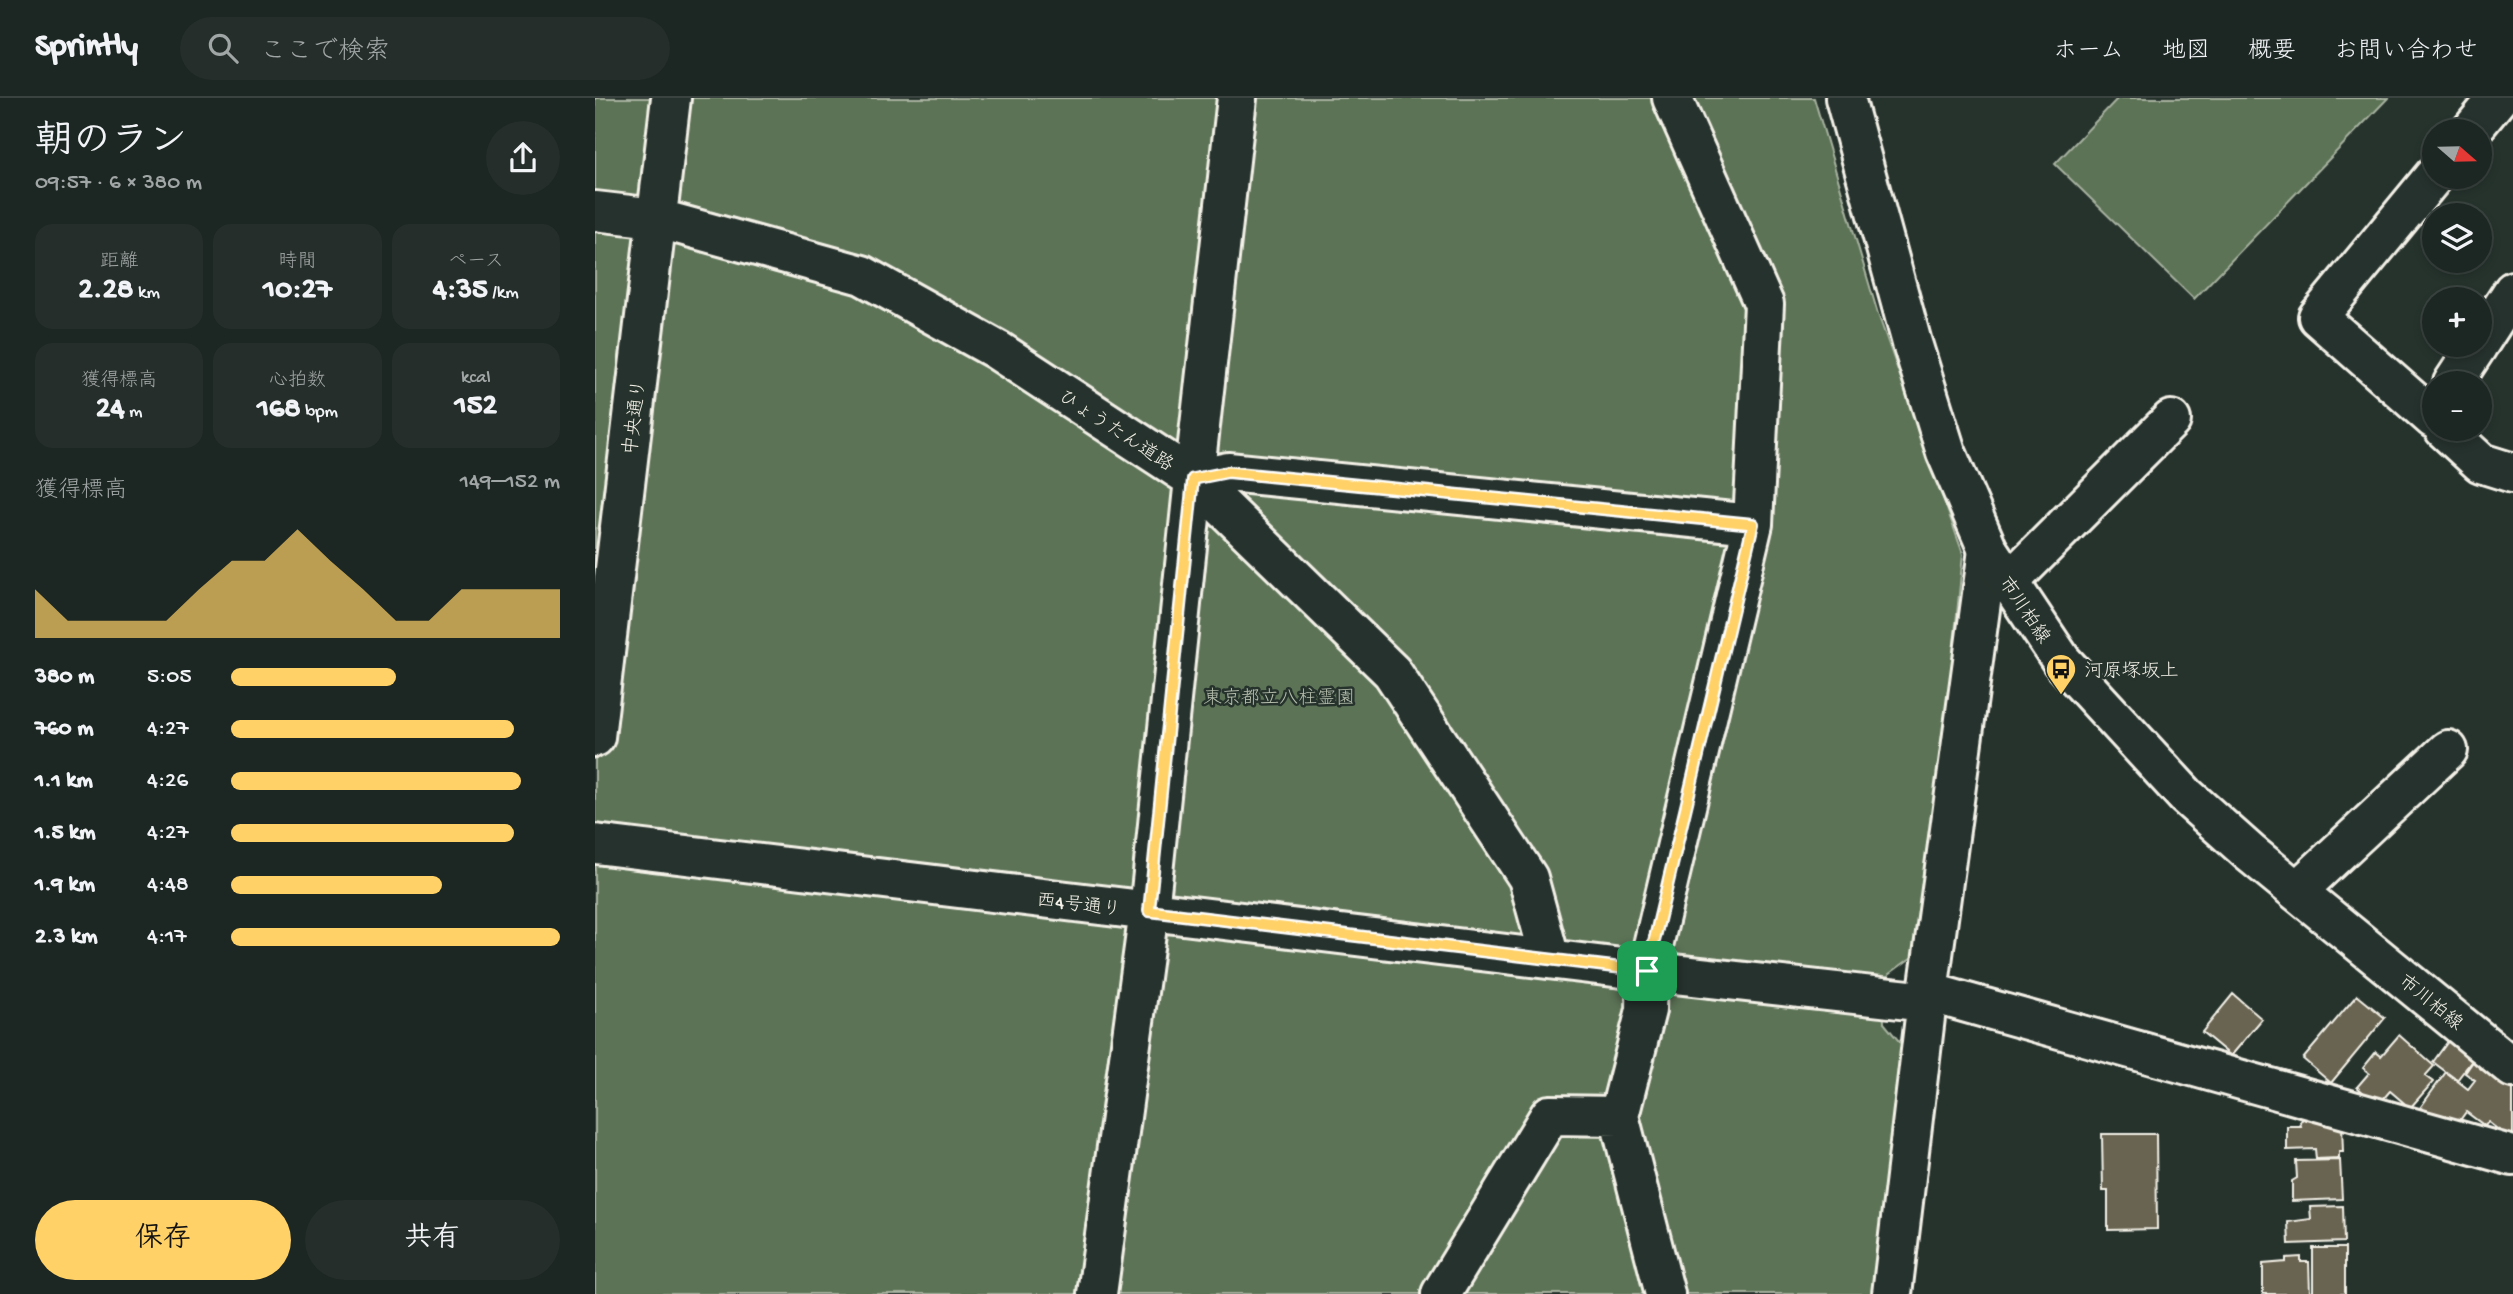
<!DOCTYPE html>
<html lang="ja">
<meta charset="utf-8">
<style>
body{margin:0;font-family:"Gochi Hand","Klee One",sans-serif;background:#252e2a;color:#f1f3f6;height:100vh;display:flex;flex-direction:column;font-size:26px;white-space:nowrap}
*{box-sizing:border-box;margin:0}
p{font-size:23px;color:#a0a5a5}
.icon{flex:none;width:38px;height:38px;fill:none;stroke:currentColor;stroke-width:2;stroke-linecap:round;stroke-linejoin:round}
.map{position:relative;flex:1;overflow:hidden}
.sheet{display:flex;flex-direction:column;background:#1c2622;width:595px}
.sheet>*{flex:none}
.needle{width:46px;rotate:110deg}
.fabs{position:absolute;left:1827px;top:21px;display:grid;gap:14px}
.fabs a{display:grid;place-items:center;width:70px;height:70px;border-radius:50%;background:#1c2622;box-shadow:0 4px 10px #0003,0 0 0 2px #3a4340;font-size:35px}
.pin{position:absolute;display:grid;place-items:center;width:60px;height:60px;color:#fff;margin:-30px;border-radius:14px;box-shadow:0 4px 10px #0006}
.round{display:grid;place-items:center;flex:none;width:74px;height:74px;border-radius:37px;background:#252e2a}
.head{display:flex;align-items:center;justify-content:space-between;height:119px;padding:0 35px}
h1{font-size:38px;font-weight:700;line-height:52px}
.figures{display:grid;grid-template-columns:repeat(3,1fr);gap:10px;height:119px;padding:7px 35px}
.figures div{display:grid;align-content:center;border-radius:18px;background:#252e2a;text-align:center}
.figures b{font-size:30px;font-weight:700}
.figures small{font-size:19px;font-weight:400}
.figures p{font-size:19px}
.chart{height:196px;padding:14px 35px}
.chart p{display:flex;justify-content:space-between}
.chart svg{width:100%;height:126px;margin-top:7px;fill:#ffd166;opacity:.7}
.button{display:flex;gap:14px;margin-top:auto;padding:14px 35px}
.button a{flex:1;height:80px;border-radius:42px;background:#ffd166;color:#111;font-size:28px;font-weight:700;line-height:80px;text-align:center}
.button a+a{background:#252e2a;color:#f1f3f6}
ul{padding:0 35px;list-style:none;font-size:23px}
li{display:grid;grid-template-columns:112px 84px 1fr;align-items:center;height:52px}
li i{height:18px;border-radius:9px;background:#ffd166}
header{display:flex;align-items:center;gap:42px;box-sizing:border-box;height:98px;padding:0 35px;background:#1c2622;border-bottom:2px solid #3a4340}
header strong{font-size:33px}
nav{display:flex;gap:38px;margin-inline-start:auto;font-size:24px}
.search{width:490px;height:63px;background:#252e2a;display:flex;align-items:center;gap:18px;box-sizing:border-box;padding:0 24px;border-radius:38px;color:#a0a5a5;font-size:26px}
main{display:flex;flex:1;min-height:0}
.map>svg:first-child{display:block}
.green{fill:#5c7357;stroke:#a8b2a0;stroke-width:2}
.building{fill:#696451;stroke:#f4f1e8;stroke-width:2}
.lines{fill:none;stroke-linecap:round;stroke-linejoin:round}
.minor-casing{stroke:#f4f1e8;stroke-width:44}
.major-casing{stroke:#f4f1e8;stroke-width:44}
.minor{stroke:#26332d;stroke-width:38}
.major{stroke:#26332d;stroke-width:38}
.route-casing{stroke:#fff;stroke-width:14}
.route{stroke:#ffd166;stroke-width:9}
.labels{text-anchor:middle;stroke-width:5;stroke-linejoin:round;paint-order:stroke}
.street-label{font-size:19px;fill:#f4f1e8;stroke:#26332d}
.poi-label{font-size:19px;fill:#f4f1e8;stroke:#26332d;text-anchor:start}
.park-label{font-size:19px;fill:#b7bfae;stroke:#26332d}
</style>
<header>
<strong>Sprintly</strong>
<div class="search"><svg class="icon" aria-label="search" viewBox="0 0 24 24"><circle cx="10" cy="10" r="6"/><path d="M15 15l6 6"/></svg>ここで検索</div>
<nav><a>ホーム</a><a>地図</a><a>概要</a><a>お問い合わせ</a></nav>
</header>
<main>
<section class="sheet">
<div class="head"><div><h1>朝のラン</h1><p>09:57 · 6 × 380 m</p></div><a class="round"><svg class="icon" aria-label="share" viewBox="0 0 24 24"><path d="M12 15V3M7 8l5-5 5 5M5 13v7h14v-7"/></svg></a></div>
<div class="figures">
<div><p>距離</p><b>2.28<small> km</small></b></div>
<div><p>時間</p><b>10:27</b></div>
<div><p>ペース</p><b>4:35<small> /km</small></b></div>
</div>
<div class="figures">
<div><p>獲得標高</p><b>24<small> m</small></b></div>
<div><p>心拍数</p><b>168<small> bpm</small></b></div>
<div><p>kcal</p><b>152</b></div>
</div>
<div class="chart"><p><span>獲得標高</span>149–152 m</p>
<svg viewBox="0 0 160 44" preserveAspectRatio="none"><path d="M0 44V27L10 38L20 38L30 38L40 38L50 27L60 17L70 17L80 6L90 17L100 27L110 38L120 38L130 27L140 27L150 27L160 27V44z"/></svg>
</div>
<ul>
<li><b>380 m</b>5:05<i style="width:50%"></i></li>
<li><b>760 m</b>4:27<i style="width:86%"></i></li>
<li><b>1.1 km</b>4:26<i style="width:88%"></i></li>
<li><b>1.5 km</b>4:27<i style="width:86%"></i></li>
<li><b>1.9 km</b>4:48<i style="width:64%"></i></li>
<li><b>2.3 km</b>4:17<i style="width:100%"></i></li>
</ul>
<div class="button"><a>保存</a><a>共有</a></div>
</section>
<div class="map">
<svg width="1918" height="1196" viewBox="0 0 1918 1196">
<rect width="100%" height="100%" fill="#26332d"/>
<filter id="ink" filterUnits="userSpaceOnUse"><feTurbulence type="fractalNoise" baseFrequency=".0143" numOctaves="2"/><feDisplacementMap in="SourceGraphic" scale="14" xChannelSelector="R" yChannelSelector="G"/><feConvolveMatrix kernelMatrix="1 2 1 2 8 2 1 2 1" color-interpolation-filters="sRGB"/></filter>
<g filter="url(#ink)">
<path class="green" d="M0,0H1219L1283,216L1368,456L1328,851L1294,876L1288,899L1289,925L1313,954L1286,1196H0Z
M1523,0H1793L1599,201L1460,66Z"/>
<path class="building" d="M1638,896L1667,921L1636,958L1607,934Z
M1762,897L1790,920L1736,985L1708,961Z
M1804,937L1839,968L1830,978L1838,984L1815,1010L1795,993L1783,1007L1762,989L1774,975L1768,970L1781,954L1786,958Z
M1854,942L1878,961L1862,982L1838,964Z
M1881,959L1891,972L1918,992V1043L1893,1024L1890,1028L1871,1014L1860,1029L1823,1017L1828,1012L1825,1010L1851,974L1873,991L1880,982L1870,975Z
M1711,1017L1729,1023V1027H1747L1748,1054H1744V1060L1721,1061L1720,1051L1692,1052V1028H1706L1705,1024Z
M1507,1036H1561L1562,1131L1513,1132V1093H1508Z
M1745,1062L1747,1101L1697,1103V1083L1702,1080L1701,1063Z
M1748,1108L1749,1144L1694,1146L1693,1124L1716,1121L1715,1109Z
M1718,1150H1750V1196H1718Z
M1706,1159V1164H1714L1715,1196H1668V1166L1691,1164V1160Z"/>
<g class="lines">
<g class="minor-casing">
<path id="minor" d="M1876,33L1903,0
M1839,78L1723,219L1839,321
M0,113L61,120L267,177L402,252L599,381L797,574L933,780L955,861
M1885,244L1918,193
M1858,285L1883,247
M1849,331L1886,365L1918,375
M599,381L633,374L1158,426
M1413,485L1576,322
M0,639L76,0
M0,746L1052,873L1332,904
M1702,793L1853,652
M1333,894L1918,1058
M1024,1018L1070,1196
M502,1196L554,813L599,381L642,0
M846,1196L955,1017L1024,1018L1051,912L1052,873L1158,426L1169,206L1077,0
M1297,1196L1333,894L1393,452"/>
</g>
<g class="major-casing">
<path id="major" d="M1250,0L1317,245L1351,354L1393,452L1466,562L1591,698L1655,755L1918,970"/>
</g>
<use href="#minor" class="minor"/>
<use href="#major" class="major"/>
</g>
</g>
<g class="lines" filter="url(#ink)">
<g class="route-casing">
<path id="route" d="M633,374L1158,426L1052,873L554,813L598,381Z"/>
</g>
<use href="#route" class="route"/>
</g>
<defs>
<g id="bus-pin" transform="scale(1.575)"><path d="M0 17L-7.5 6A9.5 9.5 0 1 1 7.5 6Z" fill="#ffd166" stroke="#26332d"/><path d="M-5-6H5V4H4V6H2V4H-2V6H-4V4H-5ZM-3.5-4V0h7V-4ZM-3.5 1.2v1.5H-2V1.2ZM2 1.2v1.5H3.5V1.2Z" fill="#111"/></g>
</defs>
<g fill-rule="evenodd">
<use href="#bus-pin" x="1466" y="571"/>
</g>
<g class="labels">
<g class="street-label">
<text transform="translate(38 319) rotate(-83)" y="7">中央通り</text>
<text transform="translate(522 331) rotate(33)" y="7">ひょうたん道路</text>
<text transform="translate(1431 511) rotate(56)" y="7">市川柏線</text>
<text transform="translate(484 805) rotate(7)" y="7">西4号通り</text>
<text transform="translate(1837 903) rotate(39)" y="7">市川柏線</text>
</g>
<g class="poi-label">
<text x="1489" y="578">河原塚坂上</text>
</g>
<g class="park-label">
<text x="684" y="605">東京都立八柱霊園</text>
</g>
</g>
</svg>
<div class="fabs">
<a><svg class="needle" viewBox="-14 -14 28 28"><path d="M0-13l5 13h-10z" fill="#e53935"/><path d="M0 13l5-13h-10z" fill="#a0a5a5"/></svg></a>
<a><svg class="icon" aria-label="layers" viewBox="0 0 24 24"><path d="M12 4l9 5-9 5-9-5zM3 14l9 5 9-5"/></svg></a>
<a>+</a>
<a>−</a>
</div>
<div class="pin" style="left:1052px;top:873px;background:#1e9e55"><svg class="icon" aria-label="arrive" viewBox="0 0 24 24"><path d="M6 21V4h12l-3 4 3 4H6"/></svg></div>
</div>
</main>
